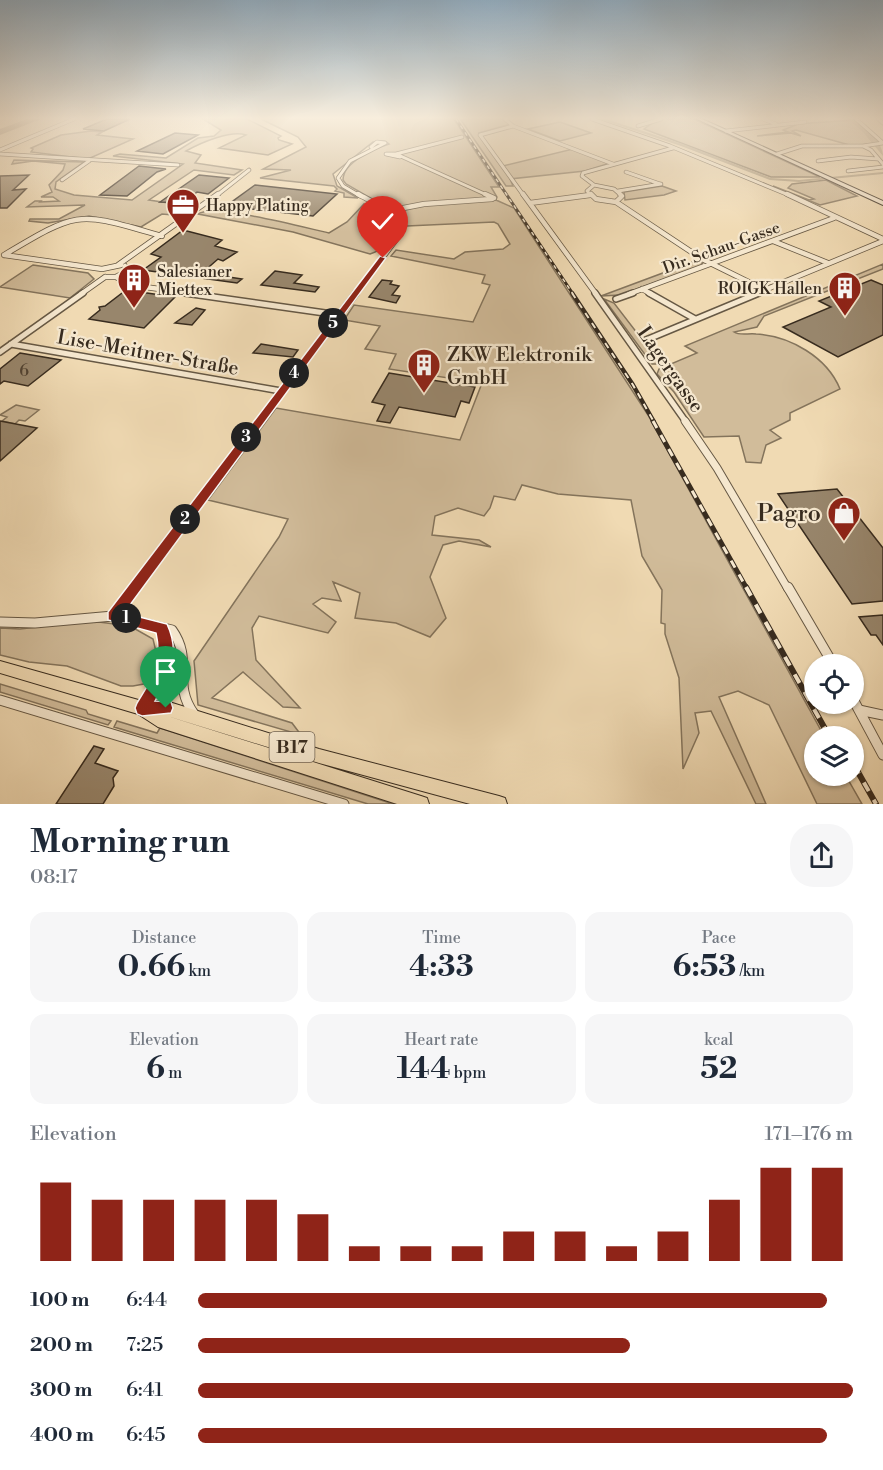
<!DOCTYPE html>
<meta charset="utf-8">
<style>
body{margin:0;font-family:"Libre Bodoni",serif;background:#f6f6f7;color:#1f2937;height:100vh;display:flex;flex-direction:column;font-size:22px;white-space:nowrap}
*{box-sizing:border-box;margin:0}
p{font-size:20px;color:#747a83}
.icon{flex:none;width:33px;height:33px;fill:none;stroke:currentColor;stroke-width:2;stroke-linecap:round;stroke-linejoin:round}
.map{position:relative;height:804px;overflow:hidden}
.sheet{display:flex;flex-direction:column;background:#fff;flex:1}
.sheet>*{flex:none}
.controls{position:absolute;left:804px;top:654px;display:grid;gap:12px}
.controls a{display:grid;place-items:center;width:60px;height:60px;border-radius:50%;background:#fff;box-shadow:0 2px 4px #0004;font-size:30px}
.pin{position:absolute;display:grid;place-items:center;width:51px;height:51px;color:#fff;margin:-62px -26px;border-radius:50% 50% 50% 0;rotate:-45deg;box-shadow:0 0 6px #0007}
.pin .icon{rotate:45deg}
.km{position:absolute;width:30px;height:30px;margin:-15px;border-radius:50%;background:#222;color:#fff;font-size:16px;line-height:30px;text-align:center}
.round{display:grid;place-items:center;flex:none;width:63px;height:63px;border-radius:24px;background:#f6f6f7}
.summary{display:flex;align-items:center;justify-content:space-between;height:102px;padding:0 30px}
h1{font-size:33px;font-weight:800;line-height:45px}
.figures{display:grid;grid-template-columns:repeat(3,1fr);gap:9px;height:102px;padding:6px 30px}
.figures div{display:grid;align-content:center;border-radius:15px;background:#f6f6f7;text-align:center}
.figures b{font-size:30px;font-weight:800}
.figures small{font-size:16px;font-weight:400}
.figures p{font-size:16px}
.chart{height:168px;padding:12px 30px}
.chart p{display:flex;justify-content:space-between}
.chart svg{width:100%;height:108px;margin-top:6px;stroke:#8f2418;stroke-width:6}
ul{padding:0 30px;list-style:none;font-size:20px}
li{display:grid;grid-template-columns:96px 72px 1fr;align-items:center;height:45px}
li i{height:15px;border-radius:8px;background:#8f2418}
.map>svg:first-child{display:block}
.green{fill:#d1bc9a;stroke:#84745c;stroke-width:1.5}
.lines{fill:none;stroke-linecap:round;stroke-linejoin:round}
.canal{fill:#b19f81;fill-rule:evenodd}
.river{fill:#b19f81;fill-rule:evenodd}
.taxiway{fill:#948369;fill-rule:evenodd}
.building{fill:#98866c;stroke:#382c1f;stroke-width:1.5}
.street-far4-casing{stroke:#665844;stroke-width:4.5}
.street-far3-casing{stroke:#665844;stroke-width:6}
.street-far2-casing{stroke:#665844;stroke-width:8}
.street-far1-casing{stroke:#665844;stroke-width:9}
.street-casing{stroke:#665844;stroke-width:11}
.secondary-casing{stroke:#382c1f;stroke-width:2}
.primary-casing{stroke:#382c1f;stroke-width:2}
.street-far4{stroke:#f5e7ce;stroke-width:3}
.street-far3{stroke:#f5e7ce;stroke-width:4.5}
.street-far2{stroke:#f5e7ce;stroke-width:5}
.street-far1{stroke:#f5e7ce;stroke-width:7}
.street{stroke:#f5e7ce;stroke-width:9}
.secondary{fill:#f5e7ce;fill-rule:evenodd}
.primary{fill:#f0dab3;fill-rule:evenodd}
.rail-far3-casing{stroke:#382c1f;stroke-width:3}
.rail-far2-casing{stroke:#382c1f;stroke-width:4.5}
.rail-far1-casing{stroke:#382c1f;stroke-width:5}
.rail-casing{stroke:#382c1f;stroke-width:6}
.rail-far3{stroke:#f5e7ce;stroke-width:1.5;stroke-dasharray:4;stroke-linecap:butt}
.rail-far2{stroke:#f5e7ce;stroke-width:2;stroke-dasharray:6;stroke-linecap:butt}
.rail-far1{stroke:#f5e7ce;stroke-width:3;stroke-dasharray:8;stroke-linecap:butt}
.rail{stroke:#f5e7ce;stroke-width:4;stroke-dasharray:10;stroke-linecap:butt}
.route{fill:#8f2418;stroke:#fff;stroke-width:1.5}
.labels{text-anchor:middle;stroke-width:4.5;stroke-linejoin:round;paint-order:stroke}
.far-poi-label{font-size:16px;fill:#382c1f;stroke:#f5e7ce;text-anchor:start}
.far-street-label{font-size:16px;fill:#382c1f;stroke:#f5e7ce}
.number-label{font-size:16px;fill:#504232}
.shield{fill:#f5e7ce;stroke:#716454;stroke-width:1.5}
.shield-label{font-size:18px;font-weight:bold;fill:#382c1f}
.street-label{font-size:20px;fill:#382c1f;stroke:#f5e7ce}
.poi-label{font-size:20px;fill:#382c1f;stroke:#f5e7ce;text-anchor:start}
.near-poi-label{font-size:24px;fill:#382c1f;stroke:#f5e7ce;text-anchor:end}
</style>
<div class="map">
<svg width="883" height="804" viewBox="0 0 883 804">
<rect width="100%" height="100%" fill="#f0dab3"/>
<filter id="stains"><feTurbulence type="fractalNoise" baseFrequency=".00333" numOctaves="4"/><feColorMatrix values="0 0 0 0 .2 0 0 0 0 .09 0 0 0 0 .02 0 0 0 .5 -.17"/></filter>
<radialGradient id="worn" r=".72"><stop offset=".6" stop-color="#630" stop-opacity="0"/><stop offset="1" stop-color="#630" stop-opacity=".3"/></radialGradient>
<path class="green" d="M203,119H247L281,136L278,138L279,140L292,144L268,155L219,148L246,135C231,130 202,142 186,151L201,155L195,163L242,170L234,175L194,170L149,200L195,207L184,216L162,214L141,227L89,216L48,223L29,221L30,219H59L85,205L27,207L35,201H41L40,202L59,201L53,197H41L52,192L49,185L63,170L65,164L33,161L12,164L14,160L84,162L56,182L55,189L74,195L132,200L183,164L113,156L120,154L166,158L198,138L214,136L221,130Z
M261,119H454L499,187H491L497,197L496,200L514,208L648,415L824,736H814V776H846L862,804H817L769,705L738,691L719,697L766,804H756L711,711L695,713L699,733L683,769L679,678L665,634V624L661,623L662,590L642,556L631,500L558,494L522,485L515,500L494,496L490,508L484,516L458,508L435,516L432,535L479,540L491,547L459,541L443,545L430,577L446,618L430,637L396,623L355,618L360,593L333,582L341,601L322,598L313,604L336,622L328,633L259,616L252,628L256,660L300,708L283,707L243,672L212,698L292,723L301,735L198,705L194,661L279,537L288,519L208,500L276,408L460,440L482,383L389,369L396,354L365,349L380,326L344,320L354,305L473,322L490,285L482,283L485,275L391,256L396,250L454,259L465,252L503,249L510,244L498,224L494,222L407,226L400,215L346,184L343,180C343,162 374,149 389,144L385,141L373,142L333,174L337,186L358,198L344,197V193L335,191L337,189L334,186L260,178L291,170L263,169L306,147L298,137Z
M467,119H505L511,124L479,133L503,166L573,149L610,163L585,171L510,179L513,186H506L461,120Z
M694,119L820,177H771L644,129C661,115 671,119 694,119Z
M856,120L881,142L853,146L796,130L792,131L801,136L791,133L757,136L788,132L783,130L796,125L795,124Z
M560,122L591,133L560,141L528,129Z
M91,131L102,132L97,135L133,139L88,159L31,152L33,149L31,148L61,135Z
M826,180L857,196L820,205L773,186L809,200L814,199L788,188L792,184Z
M662,186L676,191L664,195L625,200L624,192Z
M364,204L389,216L396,229C392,244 384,249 370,254L293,232L198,214C213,203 306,228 329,233L347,222Z
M692,255L704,265L620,295L601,296L695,261Z
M883,264V269L764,316L757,327L734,332C740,336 748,333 756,334C790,336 827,357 840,389L790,413V420L770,430L781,438L766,445L761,463L746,462L739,436L704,437L674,392L657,374L659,369L697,353L685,346Z
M33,265L88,273L94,279L70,298L0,287Z
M604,299L614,303L661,364H652Z
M16,405L39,410L25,421L19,420L15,424L2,421L7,417L0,415Z
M91,621L130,626L153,639L158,660L149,683L133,686H121L67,666L29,662L0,655V628L20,629Z
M0,684L86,710L88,714L111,721L108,725L0,692Z
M117,721L157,733L160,728L393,804H368L114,727Z"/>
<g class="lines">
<path class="canal" d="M600,119H606L683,144L771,178L799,180L883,172V174L799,182L770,180L681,146Z"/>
<path class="river" d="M848,119H854C865,128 883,142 883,156L863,132Z"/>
<path class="taxiway" d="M27,119H41L0,135V129Z"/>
</g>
<path class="building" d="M130,119L104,131L83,129L107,119Z
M175,133L198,135L163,154L137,151Z
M139,166L166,169L157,172L127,196L100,195Z
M29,175L13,190L26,189L7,208H0V176Z
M199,175L229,178L208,194L197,192L184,203L160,202Z
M255,185L337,194L313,216L226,206Z
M183,230L222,240L215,246L237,252L223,261L218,259L202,273L242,279L237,283L143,270L161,257L151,254Z
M275,271L302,275L294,283L319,287L315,292L261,285Z
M382,280L392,281L390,284L399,286L392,295L400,296L396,303L369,297Z
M871,280L883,285V335L838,357L783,327L831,307L819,301Z
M126,290L175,297L144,328L89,319L100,310L99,307L105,306Z
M196,308L205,310L192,325L175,323Z
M261,344L298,350L293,357L253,353Z
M20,353L61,360L28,386L4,381L0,384V369Z
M389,373L475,387L469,403L461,401L455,417L399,407L390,423L377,421L385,405L372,402Z
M0,421L37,428L0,461Z
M837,489L883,548V601L852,604L778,494Z
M883,615V645L876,635H871L859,617Z
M94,746L104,749L95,763L118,771L113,778L114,786L103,804H56Z"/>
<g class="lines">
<g class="street-far4-casing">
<path id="street-far4" d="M505,119L513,126L613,164
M592,119L670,146L791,196
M763,119L776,124
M856,119L883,143L863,146L871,150L883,164
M878,119L883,123
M513,126L480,135L524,196
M638,126L661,119
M726,131L805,122
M0,150L74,119
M0,154L178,165
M396,154L462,137
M777,154L802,146H863
M400,157L386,154H396L489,196
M818,161L851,157L878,159
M848,171L883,167
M626,172L660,184
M62,180L89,161
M594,185L582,176L583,173L673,148
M618,191L661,184
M216,196L249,170
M360,196L343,186L338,178L350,161L385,143L377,142L371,147
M585,196L590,195
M592,196L587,191L594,185L614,189L622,196"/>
</g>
<g class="street-far3-casing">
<path id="street-far3" d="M485,194L494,198
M523,194L596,294
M591,194L596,199L616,202L622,196L620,194
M787,194L883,239
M616,202L702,259L765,290
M530,203L590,195
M388,211L424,204L492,199
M773,241L828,263
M4,255C81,209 77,212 162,236
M4,255L102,269L121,265
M118,265L218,194
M105,277H116L128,270L125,266
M116,277L131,285L195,294
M642,289L651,294
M81,294L105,277
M355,294L398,237C403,213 375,204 358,194
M629,294L834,218
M755,294L883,241"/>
</g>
<g class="street-far2-casing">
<path id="street-far2" d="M185,293L339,315
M595,293L686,422
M649,293L695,319
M616,299L633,293
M646,340L759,293
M11,344L281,391
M0,352L83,293
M259,422L356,293"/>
</g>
<g class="street-far1-casing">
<path id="street-far1" d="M685,421L717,468L788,589
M134,589L260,421"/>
</g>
<g class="street-casing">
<path id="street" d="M788,587L833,664
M113,616L135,587
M0,622L35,623L113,616L172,630C194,661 171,682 194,714
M0,700L344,804
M854,701L883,755
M143,708C160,677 171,664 162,628
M859,710L883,715"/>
</g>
<g class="secondary-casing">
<path id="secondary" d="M697,119H702L883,201V205Z"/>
</g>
<g class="primary-casing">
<path id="primary" d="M0,661L142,701H166L319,749L499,796L505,798L507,804H470L319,763L164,715L421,796L427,798L429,804H397L158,727L138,714L0,673Z"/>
</g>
<use href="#street-far4" class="street-far4"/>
<use href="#street-far3" class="street-far3"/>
<use href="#street-far2" class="street-far2"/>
<use href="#street-far1" class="street-far1"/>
<use href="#street" class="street"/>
<use href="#secondary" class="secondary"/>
<use href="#primary" class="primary"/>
<g class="rail-far3-casing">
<path id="rail-far3" d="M456,119L573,294"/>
</g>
<g class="rail-far2-casing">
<path id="rail-far2" d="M572,293L633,385L654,422"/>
</g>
<g class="rail-far1-casing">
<path id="rail-far1" d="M653,421L747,589"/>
</g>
<g class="rail-casing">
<path id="rail" d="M746,587L829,736
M854,765L876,804"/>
</g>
<use href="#rail-far3" class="rail-far3"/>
<use href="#rail-far2" class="rail-far2"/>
<use href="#rail-far1" class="rail-far1"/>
<use href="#rail" class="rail"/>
</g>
<linearGradient id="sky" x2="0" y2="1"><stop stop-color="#92acbf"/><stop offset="0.51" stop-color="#f8eedd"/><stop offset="1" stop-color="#f8eedd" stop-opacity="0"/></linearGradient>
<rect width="883" height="232" fill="url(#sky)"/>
<path class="route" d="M380,256L386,258L124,613L167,624C181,654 170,674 155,701L171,702L173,708L171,713L142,716L137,714L135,708L137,703C153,677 163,665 156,633L108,620V612Z"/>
<defs>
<g id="office-pin" transform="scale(1.725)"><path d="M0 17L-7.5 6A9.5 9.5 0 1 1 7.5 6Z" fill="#8f2418" stroke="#f5e7ce"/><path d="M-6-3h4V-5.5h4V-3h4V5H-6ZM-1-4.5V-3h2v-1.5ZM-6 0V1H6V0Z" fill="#fff"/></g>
<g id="building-pin" transform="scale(1.725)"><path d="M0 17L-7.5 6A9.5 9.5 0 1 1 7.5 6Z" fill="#8f2418" stroke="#f5e7ce"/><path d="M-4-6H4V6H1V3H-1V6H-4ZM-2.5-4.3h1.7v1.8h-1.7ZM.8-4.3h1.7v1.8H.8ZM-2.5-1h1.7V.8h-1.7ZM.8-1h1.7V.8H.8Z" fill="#fff"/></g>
<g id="shop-pin" transform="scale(1.725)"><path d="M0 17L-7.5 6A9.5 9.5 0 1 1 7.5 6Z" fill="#8f2418" stroke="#f5e7ce"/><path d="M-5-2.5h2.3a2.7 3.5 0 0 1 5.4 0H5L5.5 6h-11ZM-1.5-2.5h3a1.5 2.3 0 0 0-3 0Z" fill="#fff"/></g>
</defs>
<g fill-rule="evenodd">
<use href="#office-pin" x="183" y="205"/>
<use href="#building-pin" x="134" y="280"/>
<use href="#building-pin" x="845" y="288"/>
<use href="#building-pin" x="424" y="365"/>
<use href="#shop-pin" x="844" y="513"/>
</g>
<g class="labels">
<g class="far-poi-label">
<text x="206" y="211">Happy Plating</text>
<text x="157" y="277">Salesianer<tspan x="157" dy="18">Miettex</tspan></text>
<text x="822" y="294" text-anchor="end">ROIGK Hallen</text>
</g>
<g class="far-street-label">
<text transform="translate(721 247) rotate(-20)" y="6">Dir. Schau-Gasse</text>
</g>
<g class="number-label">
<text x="24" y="376">6</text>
</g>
<rect class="shield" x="269.5" y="732" width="45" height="30" rx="4.5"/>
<g class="shield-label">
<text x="292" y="753">B17</text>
</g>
<g class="street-label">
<text transform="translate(148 352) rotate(10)" y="7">Lise-Meitner-Straße</text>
<text transform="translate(671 369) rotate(55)" y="7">Lagergasse</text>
</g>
<g class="poi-label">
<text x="447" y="361">ZKW Elektronik<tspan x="447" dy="23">GmbH</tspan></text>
</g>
<g class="near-poi-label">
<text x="821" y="521">Pagro</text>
</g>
</g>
<rect width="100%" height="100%" filter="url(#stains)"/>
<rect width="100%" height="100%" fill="url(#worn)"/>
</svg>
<div class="controls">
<a><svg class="icon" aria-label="locate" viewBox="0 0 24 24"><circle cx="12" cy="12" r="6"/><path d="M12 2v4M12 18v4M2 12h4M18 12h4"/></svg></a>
<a><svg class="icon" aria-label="layers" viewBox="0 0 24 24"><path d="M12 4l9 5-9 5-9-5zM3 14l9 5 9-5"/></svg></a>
</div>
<div class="pin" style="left:166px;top:708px;background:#1e9e55"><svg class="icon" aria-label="arrive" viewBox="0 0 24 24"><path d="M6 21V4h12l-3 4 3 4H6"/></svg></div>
<div class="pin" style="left:383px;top:258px;background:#d93025"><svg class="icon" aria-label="check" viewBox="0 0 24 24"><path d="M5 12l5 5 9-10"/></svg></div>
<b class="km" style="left:126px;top:618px">1</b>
<b class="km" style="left:185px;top:519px">2</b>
<b class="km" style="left:246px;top:437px">3</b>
<b class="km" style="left:294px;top:373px">4</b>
<b class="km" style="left:333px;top:323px">5</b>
</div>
<section class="sheet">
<div class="summary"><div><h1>Morning run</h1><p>08:17</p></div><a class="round"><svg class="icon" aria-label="share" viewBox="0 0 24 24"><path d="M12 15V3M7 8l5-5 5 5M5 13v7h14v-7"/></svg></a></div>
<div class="figures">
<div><p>Distance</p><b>0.66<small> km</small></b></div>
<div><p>Time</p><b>4:33</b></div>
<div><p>Pace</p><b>6:53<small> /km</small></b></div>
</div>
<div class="figures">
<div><p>Elevation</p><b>6<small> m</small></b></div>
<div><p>Heart rate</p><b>144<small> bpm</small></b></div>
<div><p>kcal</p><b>52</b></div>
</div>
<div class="chart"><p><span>Elevation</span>171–176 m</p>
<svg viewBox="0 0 160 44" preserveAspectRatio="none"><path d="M5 44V12M15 44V19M25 44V19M35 44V19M45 44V19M55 44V25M65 44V38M75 44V38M85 44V38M95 44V32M105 44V32M115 44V38M125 44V32M135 44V19M145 44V6M155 44V6"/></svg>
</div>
<ul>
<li><b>100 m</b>6:44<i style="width:96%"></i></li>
<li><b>200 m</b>7:25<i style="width:66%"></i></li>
<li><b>300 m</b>6:41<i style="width:100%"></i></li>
<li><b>400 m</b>6:45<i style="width:96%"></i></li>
</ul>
</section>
